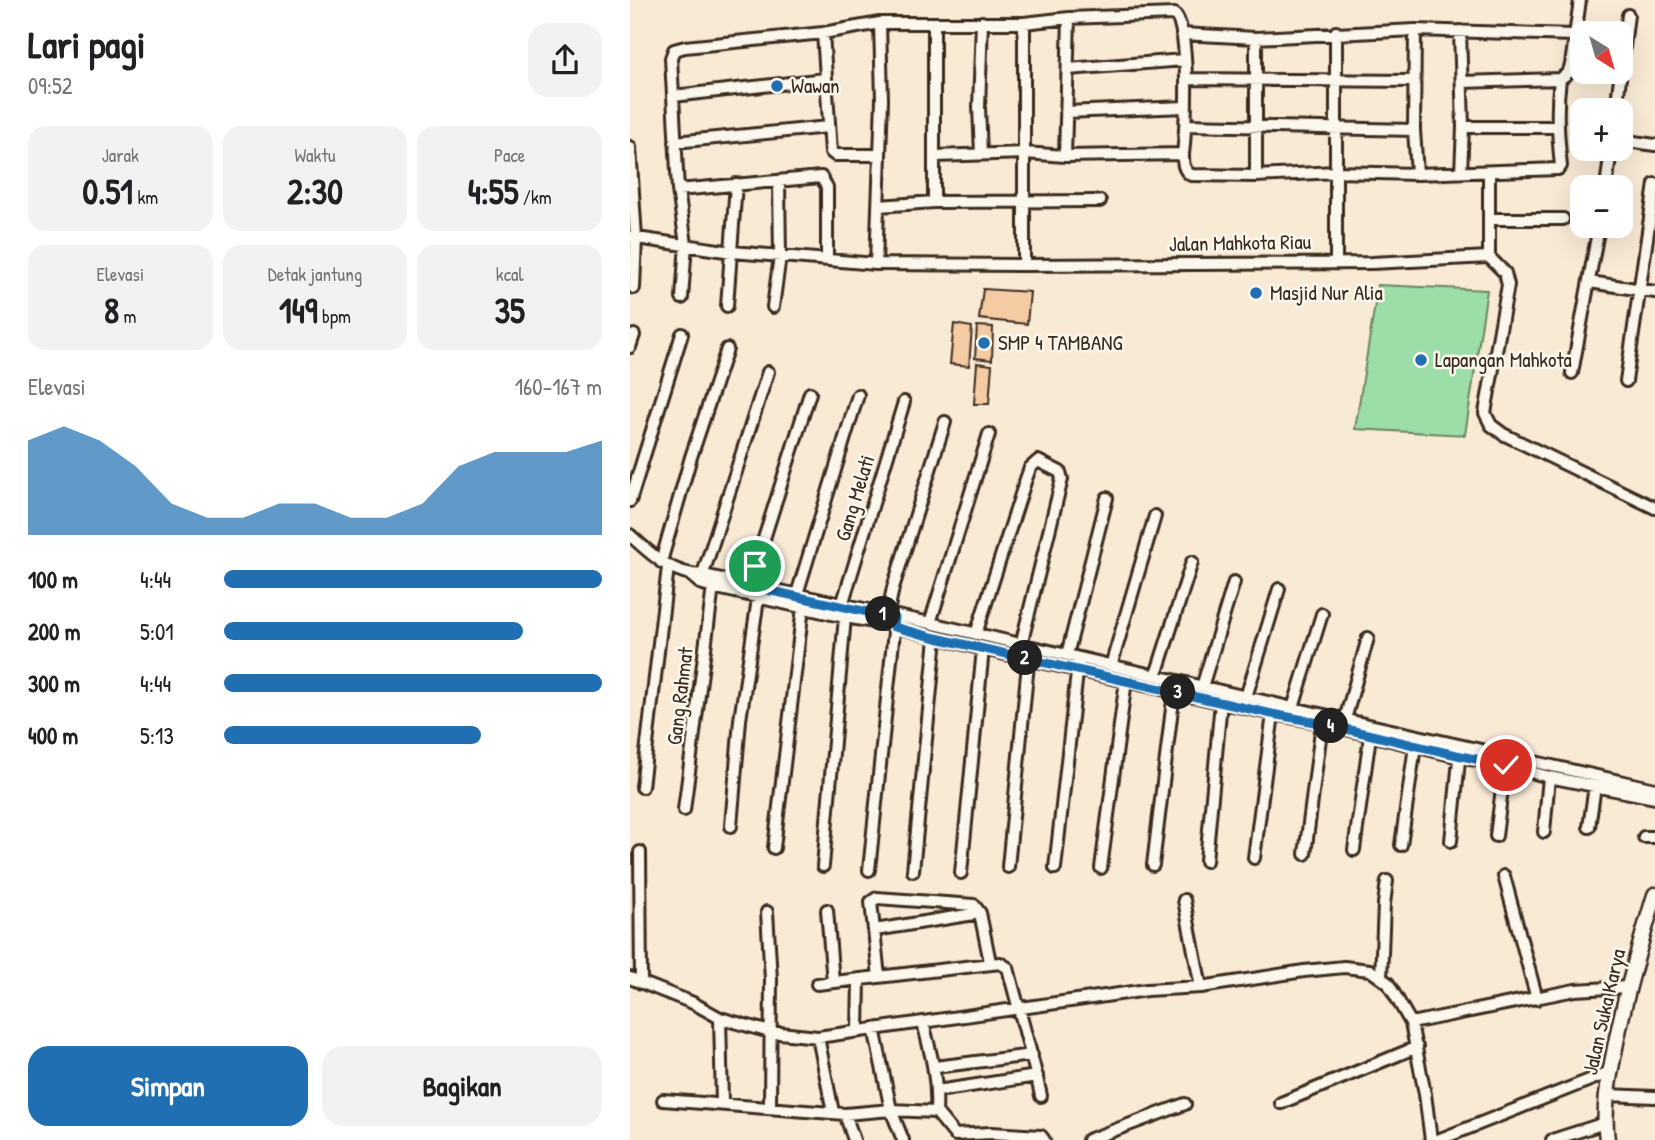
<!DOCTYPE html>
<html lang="id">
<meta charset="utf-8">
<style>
body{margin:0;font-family:"Patrick Hand",sans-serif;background:#f2f2f2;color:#202124;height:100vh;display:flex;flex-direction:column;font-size:26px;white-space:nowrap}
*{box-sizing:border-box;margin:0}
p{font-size:23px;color:#757577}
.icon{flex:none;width:38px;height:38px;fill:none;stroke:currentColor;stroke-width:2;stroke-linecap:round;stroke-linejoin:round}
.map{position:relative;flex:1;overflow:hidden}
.details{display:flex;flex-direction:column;background:#fff;width:630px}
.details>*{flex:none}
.needle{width:46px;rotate:143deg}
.tools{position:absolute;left:940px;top:21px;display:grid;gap:14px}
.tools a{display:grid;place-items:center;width:63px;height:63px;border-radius:14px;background:#fff;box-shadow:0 7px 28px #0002;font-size:35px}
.pin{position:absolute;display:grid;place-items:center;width:60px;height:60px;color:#fff;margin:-30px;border:4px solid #fff;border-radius:50%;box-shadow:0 2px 7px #0007}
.km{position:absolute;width:35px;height:35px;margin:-18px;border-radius:50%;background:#222;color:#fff;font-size:19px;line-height:35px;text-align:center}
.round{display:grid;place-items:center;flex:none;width:74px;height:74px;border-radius:21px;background:#f2f2f2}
.summary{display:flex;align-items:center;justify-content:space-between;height:119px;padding:0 28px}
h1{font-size:38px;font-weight:700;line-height:52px}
.metrics{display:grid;grid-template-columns:repeat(3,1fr);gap:10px;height:119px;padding:7px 28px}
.metrics div{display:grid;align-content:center;border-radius:18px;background:#f2f2f2;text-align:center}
.metrics b{font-size:35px;font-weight:700}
.metrics small{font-size:19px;font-weight:400}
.metrics p{font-size:19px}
.chart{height:196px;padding:14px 28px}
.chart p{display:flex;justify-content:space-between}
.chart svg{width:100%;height:126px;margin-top:7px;fill:#1f6fb2;opacity:.7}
.action{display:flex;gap:14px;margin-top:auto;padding:14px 28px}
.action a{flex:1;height:80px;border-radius:21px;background:#1f6fb2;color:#fff;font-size:28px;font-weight:700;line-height:80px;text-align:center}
.action a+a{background:#f2f2f2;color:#202124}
ul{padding:0 28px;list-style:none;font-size:23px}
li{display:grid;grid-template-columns:112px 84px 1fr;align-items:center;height:52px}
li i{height:18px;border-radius:9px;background:#1f6fb2}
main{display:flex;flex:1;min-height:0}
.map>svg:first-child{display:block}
.green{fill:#9cdda8;stroke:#6c8463;stroke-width:2}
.building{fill:#f5cba4;stroke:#3b2a1e;stroke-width:2}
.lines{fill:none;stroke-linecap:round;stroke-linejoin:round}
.minor-casing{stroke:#3b2a1e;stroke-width:16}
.major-casing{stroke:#3b2a1e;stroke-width:19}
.minor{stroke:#fbf7ec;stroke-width:10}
.major{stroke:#fbf7ec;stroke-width:14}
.route-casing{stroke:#fff;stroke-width:14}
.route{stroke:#1f6fb2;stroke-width:9}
.poi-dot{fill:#1f6fb2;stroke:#fbf7ec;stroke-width:2.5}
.labels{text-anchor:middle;stroke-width:5;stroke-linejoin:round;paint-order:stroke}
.poi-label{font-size:21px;fill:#3b2a1e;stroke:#fbf7ec;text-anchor:start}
.street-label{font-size:21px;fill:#3b2a1e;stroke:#fbf7ec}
</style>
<main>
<section class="details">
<div class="summary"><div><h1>Lari pagi</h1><p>09:52</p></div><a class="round"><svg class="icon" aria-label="share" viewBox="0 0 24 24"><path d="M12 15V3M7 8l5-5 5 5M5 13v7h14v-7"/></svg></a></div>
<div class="metrics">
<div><p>Jarak</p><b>0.51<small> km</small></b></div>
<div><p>Waktu</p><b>2:30</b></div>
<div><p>Pace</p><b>4:55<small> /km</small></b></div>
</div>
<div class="metrics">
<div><p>Elevasi</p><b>8<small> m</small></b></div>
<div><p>Detak jantung</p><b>149<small> bpm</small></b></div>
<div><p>kcal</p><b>35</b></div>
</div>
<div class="chart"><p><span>Elevasi</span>160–167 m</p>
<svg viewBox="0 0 160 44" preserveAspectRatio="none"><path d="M0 44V11L10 6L20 11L30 20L40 33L50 38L60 38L70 33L80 33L90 38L100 38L110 33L120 20L130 15L140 15L150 15L160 11V44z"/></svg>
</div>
<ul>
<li><b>100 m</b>4:44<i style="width:100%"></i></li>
<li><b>200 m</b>5:01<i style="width:79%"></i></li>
<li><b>300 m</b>4:44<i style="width:100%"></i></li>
<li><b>400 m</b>5:13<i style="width:68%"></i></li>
</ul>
<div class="action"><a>Simpan</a><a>Bagikan</a></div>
</section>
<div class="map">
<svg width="1025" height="1140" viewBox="0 0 1025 1140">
<rect width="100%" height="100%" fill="#f9ead6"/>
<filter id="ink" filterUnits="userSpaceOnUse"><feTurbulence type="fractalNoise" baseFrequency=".0143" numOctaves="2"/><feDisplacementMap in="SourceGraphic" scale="14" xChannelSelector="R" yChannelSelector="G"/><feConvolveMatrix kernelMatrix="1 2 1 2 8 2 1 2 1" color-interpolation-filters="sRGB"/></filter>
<g filter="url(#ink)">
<path class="green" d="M748,285L857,290L835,435L725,429Z"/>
<path class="building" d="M353,289L400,292L397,324L349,319Z
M324,324L342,327L339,366L320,364Z
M347,326L363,327L362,360L345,358Z
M347,363L362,365L359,404H344Z"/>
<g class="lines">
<g class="minor-casing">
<path id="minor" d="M304,23V202L470,201
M785,30L784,130L787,174
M830,31L833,127L831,172
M706,32V262
M193,33L201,152L205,155H250
M552,34L626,38L785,30L944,35
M626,38V176
M438,69L554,60
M556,79L784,81
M832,82L930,79
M43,96L195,79
M986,110L998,15
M436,112L555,107
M557,125L784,130
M833,127H927
M990,140L1025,145
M45,142L198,127
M0,147L6,238L4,288
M351,154L349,107L352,22
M305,156L395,153L435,156L553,154C553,163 553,170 561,175L626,176L706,172L787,174L928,169L931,166C928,136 926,109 930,79L938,73L941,65L950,0
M435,156L439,18
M976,187L981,149
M48,190L191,177L197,187V259
M249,206L304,202
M860,219H933
M0,237L102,252L246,264L394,265L742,263L859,257L875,273L878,285L855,413L861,425L873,434L1025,508
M859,257V172
M246,264L252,100L250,23
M394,265V23
M960,282L1025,292
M52,298L56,244L48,190L41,58L44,50L55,47L193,33L250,23H394L439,18L544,14C561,26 556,131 553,154
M97,306L106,184
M143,307L150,256L149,182
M0,347L4,335
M942,373L969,226
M996,381L1025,184
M0,501L52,334
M0,535C22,555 42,575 73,575L300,623L663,708L1025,789
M31,562L61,457L97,349
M61,575L70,583L83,587L215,617L256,624L353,649L643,714L692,723L829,757L875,765L919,777L1025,798
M71,580L138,372
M119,586L180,393
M167,594L228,395
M212,605L274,402
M256,621L263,588L315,422
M300,623L359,434
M346,634L395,482L400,468L408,461L430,472L432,479L391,645
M437,655L477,498
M481,666L525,516
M526,675L562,562
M572,687L604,582
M616,697L649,589
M663,708L692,614
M714,723L738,638
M12,787L38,567
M54,810L83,587
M101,826L110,720L129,592
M959,827L965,786
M914,832L919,777
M866,836L875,765
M1014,837H1025
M821,841L830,750
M771,845L785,746
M144,848L173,607
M724,850L740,736
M10,852L11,983
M675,854L692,723
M624,858L643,714
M576,861L591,702
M523,865L544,692
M193,866L215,617
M378,867L399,654
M425,868L448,664
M471,868L496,680
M239,870L265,622
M283,871L306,638
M331,873L353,649
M874,876L907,999
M554,900L571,987
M197,910L203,982
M137,912L141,979L140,1106
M245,930L350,913
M249,977L241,902L247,898L344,905L350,913L360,962
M0,978L63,1003L90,1018L140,1032L188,1037L517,990L571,987L674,971L714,967L740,970L758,983L781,1023L945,990L997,987
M751,978L754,904L757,881
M187,984L370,963L378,968C389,1011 402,1053 411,1096
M90,1018L92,1103
M293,1023C301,1053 308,1080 306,1112
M781,1023L795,1094L801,1140
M244,1028L261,1110L273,1140
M228,1031L229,979
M188,1037L203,1112
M305,1067L402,1055
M307,1091L407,1076
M977,1095L1025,1097
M33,1100L215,1114L261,1110L306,1112L325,1135L361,1133L411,1136L414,1140
M651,1103L787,1047
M215,1114L224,1140
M458,1140L555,1104
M808,1140L980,1072
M922,1140L975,1123"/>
</g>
<g class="major-casing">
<path id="major" d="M977,1140C973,1111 978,1082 984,1053C994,999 1009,947 1025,895"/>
</g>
<use href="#minor" class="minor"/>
<use href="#major" class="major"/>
</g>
</g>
<g class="lines" filter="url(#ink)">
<g class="route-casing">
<path id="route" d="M125,566L119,586L265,618L264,627L306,638L642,714C721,727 797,751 876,765"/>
</g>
<use href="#route" class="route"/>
</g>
<g class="poi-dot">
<circle cx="147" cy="86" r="7"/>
<circle cx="626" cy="293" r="7"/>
<circle cx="354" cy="343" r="7"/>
<circle cx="791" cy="360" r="7"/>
</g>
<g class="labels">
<g class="poi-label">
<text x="161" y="93">Wawan</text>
<text x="640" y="300">Masjid Nur Alia</text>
<text x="368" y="350">SMP 4 TAMBANG</text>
<text x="805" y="367">Lapangan Mahkota</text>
</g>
<g class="street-label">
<text transform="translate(610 243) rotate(-1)" y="7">Jalan Mahkota Riau</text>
<text transform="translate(225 498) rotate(-73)" y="7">Gang Melati</text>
<text transform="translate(50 696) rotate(-83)" y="7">Gang Rahmat</text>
<text transform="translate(974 1012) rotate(-77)" y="7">Jalan Suka Karya</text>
</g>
</g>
</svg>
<div class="tools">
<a><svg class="needle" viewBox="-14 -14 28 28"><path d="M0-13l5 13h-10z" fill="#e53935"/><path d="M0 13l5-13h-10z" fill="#757577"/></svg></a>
<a>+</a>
<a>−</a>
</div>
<div class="pin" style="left:125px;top:566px;background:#1e9e55"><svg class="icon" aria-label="arrive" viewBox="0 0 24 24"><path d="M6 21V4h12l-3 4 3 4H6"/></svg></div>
<div class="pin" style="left:876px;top:765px;background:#d93025"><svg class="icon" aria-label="check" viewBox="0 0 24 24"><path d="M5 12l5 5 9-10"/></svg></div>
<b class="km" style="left:253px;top:614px">1</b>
<b class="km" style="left:395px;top:658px">2</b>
<b class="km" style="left:548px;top:692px">3</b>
<b class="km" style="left:701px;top:726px">4</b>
</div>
</main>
